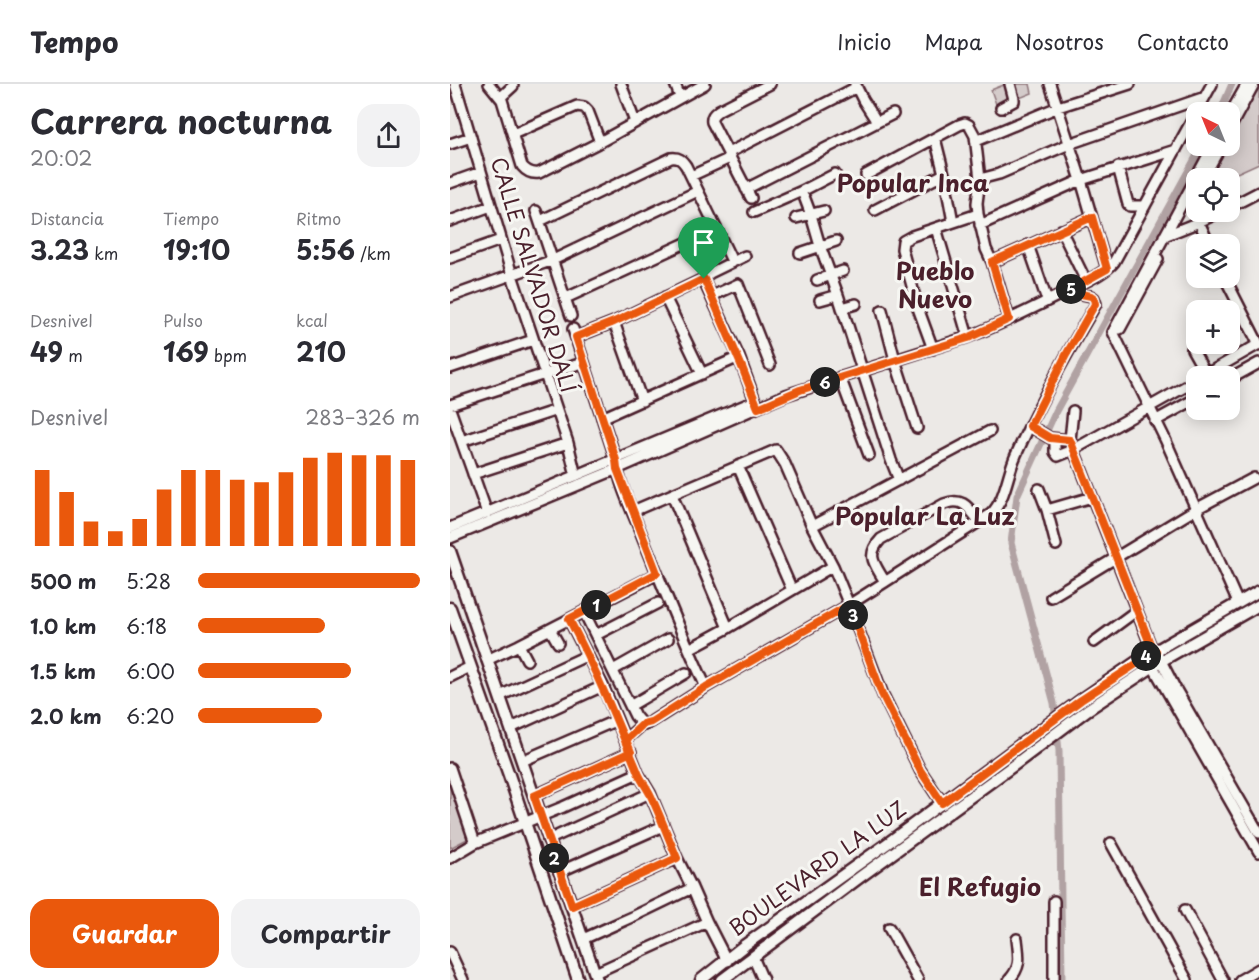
<!DOCTYPE html>
<html lang="es">
<meta charset="utf-8">
<style>
body{margin:0;font-family:"Playpen Sans",sans-serif;background:#f2f2f3;color:#2b2b33;height:100vh;display:flex;flex-direction:column;font-size:22px;white-space:nowrap}
*{box-sizing:border-box;margin:0}
p{font-size:20px;color:#7c7c81}
.icon{flex:none;width:33px;height:33px;fill:none;stroke:currentColor;stroke-width:2;stroke-linecap:round;stroke-linejoin:round}
.map{position:relative;flex:1;overflow:hidden}
.panel{display:flex;flex-direction:column;background:#fff;width:450px}
.panel>*{flex:none}
.needle{width:39px;rotate:317deg}
.controls{position:absolute;left:736px;top:18px;display:grid;gap:12px}
.controls a{display:grid;place-items:center;width:54px;height:54px;border-radius:12px;background:#fff;box-shadow:0 3px 15px #0003;font-size:30px}
.pin{position:absolute;display:grid;place-items:center;width:51px;height:51px;color:#fff;margin:-62px -26px;border-radius:50% 50% 50% 0;rotate:-45deg;box-shadow:0 0 6px #0007}
.pin .icon{rotate:45deg}
.km{position:absolute;width:30px;height:30px;margin:-15px;border-radius:50%;background:#222;color:#fff;font-size:16px;line-height:30px;text-align:center}
.round{display:grid;place-items:center;flex:none;width:63px;height:63px;border-radius:18px;background:#f2f2f3}
.overview{display:flex;align-items:center;justify-content:space-between;height:102px;padding:0 30px}
h1{font-size:33px;font-weight:700;line-height:45px}
.metrics{display:grid;grid-template-columns:repeat(3,1fr);gap:9px;height:102px;padding:6px 30px}
.metrics div{display:grid;align-content:center}
.metrics b{font-size:26px;font-weight:700}
.metrics small{font-size:16px;font-weight:400}
.metrics p{font-size:16px}
.chart{height:168px;padding:12px 30px}
.chart p{display:flex;justify-content:space-between}
.chart svg{width:100%;height:108px;margin-top:6px;stroke:#ea580c;stroke-width:6}
.action{display:flex;gap:12px;margin-top:auto;padding:12px 30px}
.action a{flex:1;height:69px;border-radius:18px;background:#ea580c;color:#fff;font-size:24px;font-weight:700;line-height:69px;text-align:center}
.action a+a{background:#f2f2f3;color:#2b2b33}
ul{padding:0 30px;list-style:none;font-size:20px}
li{display:grid;grid-template-columns:96px 72px 1fr;align-items:center;height:45px}
li i{height:15px;border-radius:8px;background:#ea580c}
header{display:flex;align-items:center;gap:36px;box-sizing:border-box;height:84px;padding:0 30px;background:#fff;border-bottom:2px solid #e1e1e2}
header strong{font-size:28px}
nav{display:flex;gap:33px;margin-inline-start:auto;font-size:21px}
main{display:flex;flex:1;min-height:0}
.map>svg:first-child{display:block}
.green{fill:#d4cbca;stroke:#8f757a;stroke-width:1.5}
.lines{fill:none;stroke-linecap:round;stroke-linejoin:round}
.canal{stroke:#b1a2a3;stroke-width:7}
.minor-casing{stroke:#4a1f2b;stroke-width:14}
.major-casing{stroke:#4a1f2b;stroke-width:15}
.minor{stroke:#f6f6f2;stroke-width:9}
.major{stroke:#f6f6f2;stroke-width:10}
.route-casing{stroke:#fff;stroke-width:12}
.route{stroke:#ea580c;stroke-width:8}
.labels{text-anchor:middle;stroke-width:6;stroke-linejoin:round;paint-order:stroke}
.street-label{font-size:21px;fill:#4a1f2b;stroke:#f6f6f2}
.quarter-label{font-size:24px;font-weight:bold;fill:#4a1f2b;stroke:#f6f6f2}
</style>
<header>
<strong>Tempo</strong>
<nav><a>Inicio</a><a>Mapa</a><a>Nosotros</a><a>Contacto</a></nav>
</header>
<main>
<section class="panel">
<div class="overview"><div><h1>Carrera nocturna</h1><p>20:02</p></div><a class="round"><svg class="icon" aria-label="share" viewBox="0 0 24 24"><path d="M12 15V3M7 8l5-5 5 5M5 13v7h14v-7"/></svg></a></div>
<div class="metrics">
<div><p>Distancia</p><b>3.23<small> km</small></b></div>
<div><p>Tiempo</p><b>19:10</b></div>
<div><p>Ritmo</p><b>5:56<small> /km</small></b></div>
</div>
<div class="metrics">
<div><p>Desnivel</p><b>49<small> m</small></b></div>
<div><p>Pulso</p><b>169<small> bpm</small></b></div>
<div><p>kcal</p><b>210</b></div>
</div>
<div class="chart"><p><span>Desnivel</span>283–326 m</p>
<svg viewBox="0 0 160 44" preserveAspectRatio="none"><path d="M5 44V13M15 44V22M25 44V34M35 44V38M45 44V33M55 44V21M65 44V13M75 44V13M85 44V17M95 44V18M105 44V14M115 44V8M125 44V6M135 44V7M145 44V7M155 44V9"/></svg>
</div>
<ul>
<li><b>500 m</b>5:28<i style="width:100%"></i></li>
<li><b>1.0 km</b>6:18<i style="width:57%"></i></li>
<li><b>1.5 km</b>6:00<i style="width:69%"></i></li>
<li><b>2.0 km</b>6:20<i style="width:56%"></i></li>
</ul>
<div class="action"><a>Guardar</a><a>Compartir</a></div>
</section>
<div class="map">
<svg width="809" height="896" viewBox="0 0 809 896">
<rect width="100%" height="100%" fill="#ece9e6"/>
<filter id="ink" filterUnits="userSpaceOnUse"><feTurbulence type="fractalNoise" baseFrequency=".0167" numOctaves="2"/><feDisplacementMap in="SourceGraphic" scale="12" xChannelSelector="R" yChannelSelector="G"/><feConvolveMatrix kernelMatrix="1 2 1 2 8 2 1 2 1" color-interpolation-filters="sRGB"/></filter>
<g filter="url(#ink)">
<path class="green" d="M556,0H580L582,9L547,23L541,6Z
M808,0H809V79L776,94H759L772,62H780V46Z
M0,691L21,753L0,764Z"/>
<g class="lines">
<path class="canal" d="M770,28L782,0
M612,896L609,667L604,619L561,459L567,412L606,327L752,62"/>
<g class="minor-casing">
<path id="minor" d="M5,0L62,191L118,359L126,392
M39,0L52,16L72,82C77,88 82,90 89,89L150,58L255,0
M171,0L185,38
M225,0L230,13
M405,0L413,16L427,38
M600,0L631,96L657,185
M51,13L63,2
M551,24L564,17V15L560,0
M780,30L797,0
M780,44L804,0
M63,50L127,22L134,23L138,27L150,58
M485,54L494,90L503,138
M526,57L608,23L680,0
M0,60L21,53
M763,62L663,248L715,355L788,519
M278,69L407,3
M668,83L678,120L680,122H695
M416,91L509,41L515,39L519,41L525,52L530,95L527,119L528,130L536,165L542,178L559,235
M241,92L280,74
M753,94L771,62
M530,95L549,90L619,60L755,13
M0,99L31,88
M296,105L443,30
M352,107L361,131L370,162L388,211L441,376L449,396
M301,114L262,38C261,32 264,30 269,26L320,0
M780,123L809,108
M425,126L494,90
M86,127L121,232
M304,128L352,107L385,90
M346,134L374,127
M0,137L41,122
M90,137L221,74C229,73 232,76 236,82L282,177
M749,138L759,160
M530,141L631,96L726,66
M486,144L518,253
M611,146L636,197
M714,152L749,138L770,128
M578,161L597,216
M350,169L386,157
M0,174L51,156
M542,178L642,133
M775,194L809,261
M253,195L289,273L307,322
M367,196L393,187
M262,212L288,200L320,281
M0,213L103,176L248,107
M215,213L252,290
M116,214L266,145
M370,216L388,211
M392,224L406,220
M432,226L445,276L467,344
M164,238L192,317
M123,245L166,376C169,402 184,430 193,454C213,504 233,554 256,603
M670,245L708,175
M126,253L164,238L253,195L260,189L295,172
M483,265L468,224L452,165L453,157L462,152L528,130
M742,265L756,290
M0,284L83,256
M753,292L809,260
M390,293L419,371
M780,295L809,279
M0,321L95,290L133,279
M0,325L37,429
M623,327L620,356L701,563V569L705,586L809,768
M152,334L289,273
M705,337L747,314
M580,342L600,354L620,356
M605,355V368L608,372L623,366L747,296
M12,357L107,326
M288,382L342,506
M23,390L118,359
M589,405L597,426L606,461
M222,411L278,544
M597,426L642,413
M183,427L326,366L335,380L362,442L383,482L399,521L433,611L470,686L492,719
M362,442L540,347
M0,444L305,317
M0,454L167,385L336,311L518,253C554,239 590,221 625,203C638,196 655,189 664,178L762,0
M435,498C425,480 415,472 431,455L494,420C513,413 518,423 529,437
M601,513L746,425L804,394
M134,528L185,632L191,639L194,641L201,638L256,603L399,521L541,430C556,415 557,390 566,371C589,319 617,269 646,220L644,214L641,212L617,207
M119,535L153,602L167,636L188,689L200,709L227,774L242,804L257,838L277,877
M100,545L108,559
M146,551L208,519
M644,558L686,527
M69,561L77,576
M701,563L706,567L725,604L809,749
M239,565L278,544L383,482
M37,576L69,561L207,490
M163,586L218,555
M0,593L20,583
M50,612L138,571
M180,622L236,589
M61,644L153,602
M175,656L193,640
M72,677L167,636
M0,684L25,759
M84,712L181,668
M98,756L200,709
M661,759L737,896
M0,774L25,759L113,723L188,689
M109,788L213,742
M604,817V896
M122,822L227,774
M735,826L773,896
M439,844L468,896
M133,855L182,833L242,804
M0,868L13,896
M303,873L313,896
M145,889L257,838
M559,896C572,882 569,873 567,855
M790,896L809,885"/>
</g>
<g class="major-casing">
<path id="major" d="M0,467L147,896
M0,524L59,691L128,896
M251,896L295,861L438,759L631,616L688,577L809,507
M272,896L410,793L564,681L637,626L711,577L809,521"/>
</g>
<use href="#minor" class="minor"/>
<use href="#major" class="major"/>
</g>
</g>
<g class="lines" filter="url(#ink)">
<g class="route-casing">
<path id="route" d="M254,195L164,238L126,253L166,376L167,385L207,489L119,535C145,584 166,635 187,686C190,695 196,702 200,710C210,731 218,753 227,774L122,822L84,712L181,668L176,656L193,640L201,638L256,603L399,521L432,610L470,686L492,719L631,616L706,567L701,562L620,356L600,354L580,342L616,271L645,220L644,214L641,212L617,207L657,185L642,133L542,178L559,235L518,254L350,306L308,324L292,283L254,195"/>
</g>
<use href="#route" class="route"/>
</g>
<g class="labels">
<g class="street-label">
<text transform="translate(83 191) rotate(73)" y="7">CALLE SALVADOR DALÍ</text>
<text transform="translate(368 785) rotate(-36)" y="7">BOULEVARD LA LUZ</text>
</g>
<g class="quarter-label">
<text x="463" y="108">Popular Inca</text>
<text x="485" y="196">Pueblo<tspan x="485" dy="28">Nuevo</tspan></text>
<text x="475" y="441">Popular La Luz</text>
<text x="530" y="812">El Refugio</text>
</g>
</g>
</svg>
<div class="controls">
<a><svg class="needle" viewBox="-14 -14 28 28"><path d="M0-13l5 13h-10z" fill="#e53935"/><path d="M0 13l5-13h-10z" fill="#7c7c81"/></svg></a>
<a><svg class="icon" aria-label="locate" viewBox="0 0 24 24"><circle cx="12" cy="12" r="6"/><path d="M12 2v4M12 18v4M2 12h4M18 12h4"/></svg></a>
<a><svg class="icon" aria-label="layers" viewBox="0 0 24 24"><path d="M12 4l9 5-9 5-9-5zM3 14l9 5 9-5"/></svg></a>
<a>+</a>
<a>−</a>
</div>
<div class="pin" style="left:254px;top:195px;background:#1e9e55"><svg class="icon" aria-label="arrive" viewBox="0 0 24 24"><path d="M6 21V4h12l-3 4 3 4H6"/></svg></div>
<b class="km" style="left:146px;top:521px">1</b>
<b class="km" style="left:104px;top:774px">2</b>
<b class="km" style="left:403px;top:531px">3</b>
<b class="km" style="left:696px;top:572px">4</b>
<b class="km" style="left:621px;top:205px">5</b>
<b class="km" style="left:375px;top:298px">6</b>
</div>
</main>
